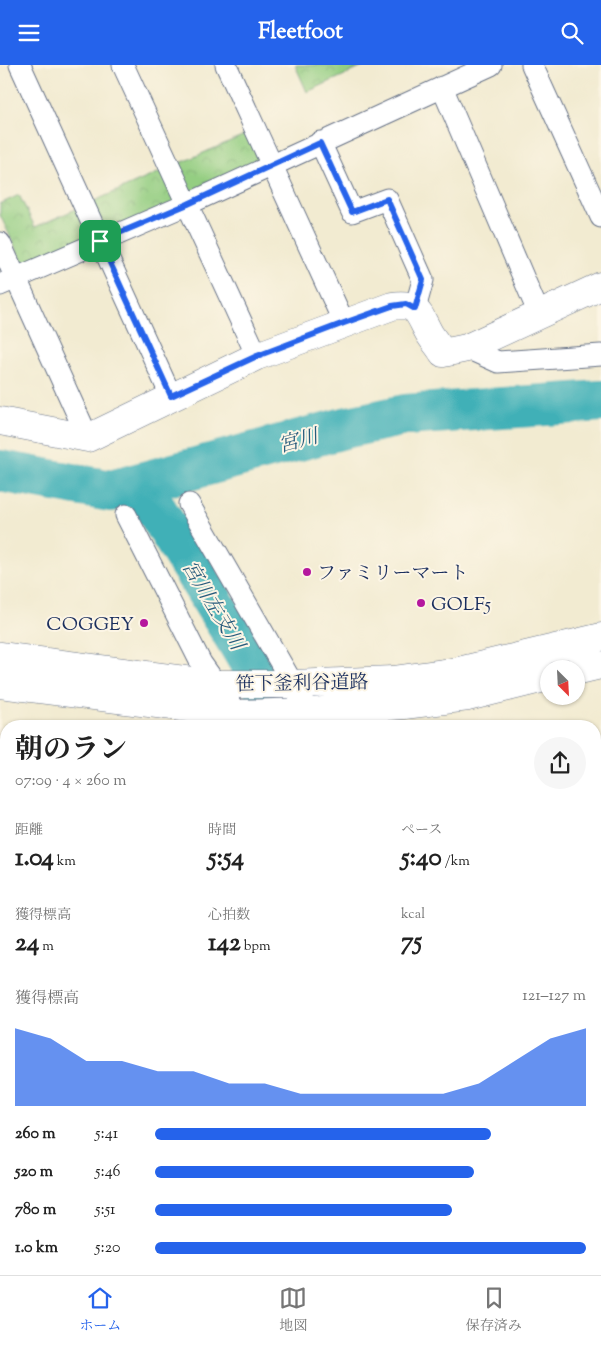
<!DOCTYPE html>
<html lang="ja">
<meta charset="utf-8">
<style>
body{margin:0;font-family:"Sorts Mill Goudy","Noto Serif JP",serif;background:#f6f6f6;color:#222;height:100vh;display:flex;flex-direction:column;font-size:19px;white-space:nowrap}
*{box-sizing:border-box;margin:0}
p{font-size:16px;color:#767676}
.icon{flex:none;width:28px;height:28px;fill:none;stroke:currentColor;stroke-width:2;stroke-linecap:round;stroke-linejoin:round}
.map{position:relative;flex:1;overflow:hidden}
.panel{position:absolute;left:0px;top:655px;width:601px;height:555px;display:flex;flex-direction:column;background:#fff;border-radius:20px 20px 0 0;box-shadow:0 1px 4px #0004}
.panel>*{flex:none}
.needle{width:32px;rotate:156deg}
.controls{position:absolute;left:540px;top:595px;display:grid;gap:10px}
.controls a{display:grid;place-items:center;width:45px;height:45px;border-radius:50%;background:#fff;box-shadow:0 1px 4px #0004;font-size:25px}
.pin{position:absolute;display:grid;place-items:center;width:42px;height:42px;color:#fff;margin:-21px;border-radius:10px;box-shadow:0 2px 8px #0006}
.round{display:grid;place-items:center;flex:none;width:52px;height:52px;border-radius:26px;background:#f6f6f6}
.overview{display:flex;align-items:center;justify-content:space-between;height:85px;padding:0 15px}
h1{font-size:28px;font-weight:700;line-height:38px}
.figures{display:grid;grid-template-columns:repeat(3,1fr);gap:8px;height:85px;padding:5px 15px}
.figures div{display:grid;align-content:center}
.figures b{font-size:25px;font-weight:700}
.figures small{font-size:14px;font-weight:400}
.figures p{font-size:14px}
.chart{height:140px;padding:10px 15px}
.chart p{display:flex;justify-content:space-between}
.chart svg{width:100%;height:90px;margin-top:5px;fill:#2563eb;opacity:.7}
ul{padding:0 15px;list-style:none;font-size:16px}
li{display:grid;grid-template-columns:80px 60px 1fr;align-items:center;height:38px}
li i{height:12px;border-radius:6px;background:#2563eb}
header{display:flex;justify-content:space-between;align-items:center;height:65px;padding:0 15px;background:#2563eb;color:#fff;font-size:22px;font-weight:700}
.tab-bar{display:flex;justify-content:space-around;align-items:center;height:70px;border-top:1px solid #e0e0e0;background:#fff;font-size:14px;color:#767676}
.tab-bar a{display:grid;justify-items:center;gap:2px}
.tab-bar .selected{color:#2563eb}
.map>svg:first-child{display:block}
.park{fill:url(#park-crowns);stroke:#587e70}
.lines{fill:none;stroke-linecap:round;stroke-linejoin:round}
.river{stroke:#40b0b7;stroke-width:42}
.street-casing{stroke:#667186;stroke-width:23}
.secondary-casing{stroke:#667186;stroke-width:29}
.street{stroke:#fff;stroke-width:21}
.secondary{stroke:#fff;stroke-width:28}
.route-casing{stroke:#fff;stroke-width:10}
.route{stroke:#2563eb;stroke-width:6}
.poi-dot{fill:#b5179e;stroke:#fcf5e5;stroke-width:2}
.labels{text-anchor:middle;stroke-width:4;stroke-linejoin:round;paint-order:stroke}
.poi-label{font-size:19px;fill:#1b2f5e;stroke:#fcf5e5;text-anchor:start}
.street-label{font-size:19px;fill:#1b2f5e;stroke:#fcf5e5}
.water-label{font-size:20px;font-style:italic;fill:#285c7d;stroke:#fcf5e5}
</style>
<header><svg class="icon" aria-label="menu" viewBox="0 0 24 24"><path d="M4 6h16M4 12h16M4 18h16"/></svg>Fleetfoot<svg class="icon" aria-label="search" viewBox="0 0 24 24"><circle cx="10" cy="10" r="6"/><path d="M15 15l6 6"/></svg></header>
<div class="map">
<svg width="601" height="1210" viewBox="0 0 601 1210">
<defs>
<pattern id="park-crowns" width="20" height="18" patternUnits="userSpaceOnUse" patternTransform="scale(1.25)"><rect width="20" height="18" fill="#94ce82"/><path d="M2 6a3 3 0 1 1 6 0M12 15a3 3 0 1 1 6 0" fill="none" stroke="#7fb173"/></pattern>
</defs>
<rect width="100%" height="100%" fill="#fcf5e5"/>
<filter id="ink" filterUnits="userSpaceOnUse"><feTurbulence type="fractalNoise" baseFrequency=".02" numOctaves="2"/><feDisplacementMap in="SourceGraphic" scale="10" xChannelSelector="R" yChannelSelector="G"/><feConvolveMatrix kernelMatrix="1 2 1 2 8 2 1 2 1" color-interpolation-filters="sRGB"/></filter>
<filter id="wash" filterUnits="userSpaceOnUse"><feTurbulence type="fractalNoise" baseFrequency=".0096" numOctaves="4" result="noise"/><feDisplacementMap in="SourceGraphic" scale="20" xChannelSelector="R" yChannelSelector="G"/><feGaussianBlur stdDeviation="1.12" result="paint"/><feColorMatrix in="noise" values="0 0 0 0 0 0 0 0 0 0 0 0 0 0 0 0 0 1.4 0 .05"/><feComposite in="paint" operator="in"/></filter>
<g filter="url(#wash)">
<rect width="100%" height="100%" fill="#f2ebd1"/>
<path class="park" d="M295,0H367L307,27Z
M251,67L264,97L25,203L0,150V139L19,130L35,162Z
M0,1077L6,1078V1204H35V1210H0Z"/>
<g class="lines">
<path class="river" d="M0,406L111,426L344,363L405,350L601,336
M140,419L236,574L287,661
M595,866L601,863"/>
</g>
</g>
<g filter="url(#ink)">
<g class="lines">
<g class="street-casing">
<path id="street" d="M20,0L171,331
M123,0L257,291
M226,0L344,258
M532,0L601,152
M442,22L539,249
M320,77L352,147L387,134L423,215L415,244
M0,178L88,373
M0,220L188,139L491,0
M467,283L498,297L601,290
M189,439L317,661
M126,450L201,598L243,657
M595,710L601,709
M0,711L6,712
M0,1065L6,1066
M483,1204L484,1210"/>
</g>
<g class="secondary-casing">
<path id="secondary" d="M0,356L88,373L257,291L392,241C418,237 418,248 429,268C433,275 439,281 443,288L467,283L601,221
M0,591L215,619H292L393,615L458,606L601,572
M576,606L601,600
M0,619L236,649L309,647L404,640L468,632L549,612"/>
</g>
<use href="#street" class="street"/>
<use href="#secondary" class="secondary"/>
</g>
</g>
<g class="lines" filter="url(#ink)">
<g class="route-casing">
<path id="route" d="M320,78L352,147L387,134L423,215L415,244L406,239L392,241L344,258L257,291L171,331L100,176L188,139Z"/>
</g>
<use href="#route" class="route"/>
</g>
<g class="poi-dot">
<circle cx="307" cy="507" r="5"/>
<circle cx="421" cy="538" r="5"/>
<circle cx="144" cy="558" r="5"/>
</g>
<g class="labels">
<g class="poi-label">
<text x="317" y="514">ファミリーマート</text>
<text x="431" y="545">GOLF5</text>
<text x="134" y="565" text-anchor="end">COGGEY</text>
</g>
<g class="street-label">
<text transform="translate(302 617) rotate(-1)" y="7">笹下釜利谷道路</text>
</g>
<g class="water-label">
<text transform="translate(298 375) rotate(-15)" y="7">宮川</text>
<text transform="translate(214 540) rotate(59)" y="7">宮川左支川</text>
</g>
</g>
</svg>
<div class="controls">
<a><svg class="needle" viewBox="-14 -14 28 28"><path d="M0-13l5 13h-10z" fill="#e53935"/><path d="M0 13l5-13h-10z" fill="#767676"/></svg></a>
</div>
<div class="pin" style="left:100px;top:176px;background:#1e9e55"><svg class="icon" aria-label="arrive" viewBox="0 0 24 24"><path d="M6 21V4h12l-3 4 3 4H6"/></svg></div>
<section class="panel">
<div class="overview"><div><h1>朝のラン</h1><p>07:09 · 4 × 260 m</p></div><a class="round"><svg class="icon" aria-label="share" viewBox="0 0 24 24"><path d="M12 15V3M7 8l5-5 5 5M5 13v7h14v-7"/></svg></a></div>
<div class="figures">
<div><p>距離</p><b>1.04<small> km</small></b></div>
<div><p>時間</p><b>5:54</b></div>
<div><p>ペース</p><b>5:40<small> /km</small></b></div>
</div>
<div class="figures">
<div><p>獲得標高</p><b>24<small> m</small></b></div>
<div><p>心拍数</p><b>142<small> bpm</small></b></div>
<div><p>kcal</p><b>75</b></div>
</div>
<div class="chart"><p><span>獲得標高</span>121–127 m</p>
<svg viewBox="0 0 160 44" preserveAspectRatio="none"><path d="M0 44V6L10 11L20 22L30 22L40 27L50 27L60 33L70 33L80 38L90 38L100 38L110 38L120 38L130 33L140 22L150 11L160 6V44z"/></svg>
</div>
<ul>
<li><b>260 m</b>5:41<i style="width:78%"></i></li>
<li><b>520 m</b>5:46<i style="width:74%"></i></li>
<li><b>780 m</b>5:51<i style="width:69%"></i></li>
<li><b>1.0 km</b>5:20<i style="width:100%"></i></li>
</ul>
</section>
</div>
<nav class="tab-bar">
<a class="selected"><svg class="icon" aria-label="home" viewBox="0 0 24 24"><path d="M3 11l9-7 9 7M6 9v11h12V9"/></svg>ホーム</a>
<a><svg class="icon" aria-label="map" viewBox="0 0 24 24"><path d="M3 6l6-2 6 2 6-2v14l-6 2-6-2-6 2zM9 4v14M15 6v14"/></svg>地図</a>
<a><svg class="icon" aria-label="saved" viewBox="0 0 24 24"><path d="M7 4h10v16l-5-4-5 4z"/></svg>保存済み</a>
</nav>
